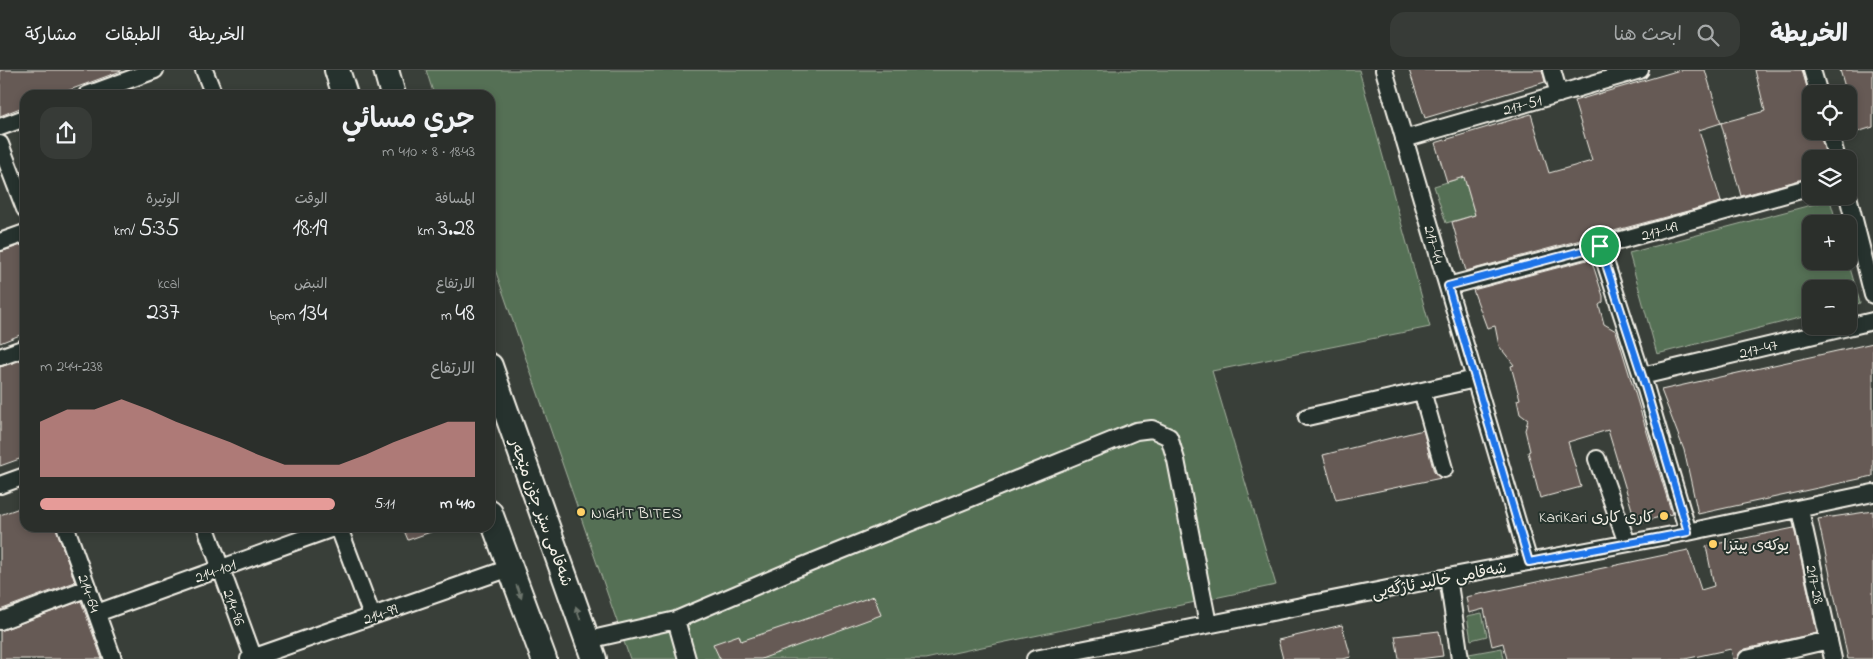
<!DOCTYPE html>
<html lang="ar">
<meta charset="utf-8">
<style>
body{margin:0;font-family:"Indie Flower","Playpen Sans Arabic",sans-serif;background:#373b37;color:#f1f3f6;direction:rtl;height:100vh;display:flex;flex-direction:column;font-size:19px;white-space:nowrap}
*{box-sizing:border-box;margin:0}
p{font-size:16px;color:#a6a9a9}
.icon{flex:none;width:28px;height:28px;fill:none;stroke:currentColor;stroke-width:2;stroke-linecap:round;stroke-linejoin:round}
.map{position:relative;flex:1;overflow:hidden;direction:ltr}
.drawer{position:absolute;left:20px;top:20px;width:475px;height:442px;display:flex;flex-direction:column;background:#2b2f2b;border-radius:15px;box-shadow:0 2px 8px #0003,0 0 0 1px #474a47;direction:rtl}
.drawer>*{flex:none}
.controls{position:absolute;left:1802px;top:15px;display:grid;gap:10px}
.controls a{display:grid;place-items:center;width:55px;height:55px;border-radius:10px;background:#2b2f2b;box-shadow:0 2px 8px #0003,0 0 0 1px #474a47;font-size:25px}
.pin{position:absolute;display:grid;place-items:center;width:42px;height:42px;color:#fff;margin:-21px;border:2px solid #fff;border-radius:50%;box-shadow:0 1px 5px #0007}
.round{display:grid;place-items:center;flex:none;width:52px;height:52px;border-radius:15px;background:#373b37}
.headline{display:flex;align-items:center;justify-content:space-between;height:85px;padding:0 20px}
h1{font-size:28px;font-weight:600;line-height:38px}
.metrics{display:grid;grid-template-columns:repeat(3,1fr);gap:8px;height:85px;padding:5px 20px}
.metrics div{display:grid;align-content:center}
.metrics b{font-size:25px;font-weight:600}
.metrics small{font-size:14px;font-weight:400}
.metrics p{font-size:14px}
.chart{height:140px;padding:10px 20px}
.chart p{display:flex;justify-content:space-between}
.chart svg{width:100%;height:90px;margin-top:5px;fill:#e69b98;opacity:.7}
ul{padding:0 20px;list-style:none;font-size:16px}
li{display:grid;grid-template-columns:80px 60px 1fr;align-items:center;height:38px}
li i{height:12px;border-radius:6px;background:#e69b98}
header{display:flex;align-items:center;gap:30px;box-sizing:border-box;height:70px;padding:0 25px;background:#2b2f2b;border-bottom:1px solid #474a47}
header strong{font-size:24px}
nav{display:flex;gap:28px;margin-inline-start:auto;font-size:18px}
.search{width:350px;height:45px;background:#373b37;display:flex;align-items:center;gap:12px;box-sizing:border-box;padding:0 18px;border-radius:15px;color:#a6a9a9;font-size:19px}
.map>svg:first-child{display:block}
.green{fill:#556f55;stroke:#a4b09e}
.building{fill:#665a54;stroke:#f4f1e8}
.lines{fill:none;stroke-linecap:round;stroke-linejoin:round}
.minor-casing{stroke:#f4f1e8;stroke-width:20}
.highway-casing{stroke:#f4f1e8;stroke-width:28}
.minor{stroke:#26332d;stroke-width:16}
.highway{stroke:#26332d;stroke-width:24}
.oneway{fill:#6e766e}
.route-casing{stroke:#fff;stroke-width:10}
.route{stroke:#1a73e8;stroke-width:6}
.poi-dot{fill:#ffd166;stroke:#26332d;stroke-width:2}
.labels{text-anchor:middle;stroke-width:4;stroke-linejoin:round;paint-order:stroke}
.street-label{font-size:16px;fill:#f4f1e8;stroke:#26332d}
.poi-label{font-size:16px;fill:#f4f1e8;stroke:#26332d;text-anchor:start}
</style>
<header>
<strong>الخريطة</strong>
<div class="search"><svg class="icon" aria-label="search" viewBox="0 0 24 24"><circle cx="10" cy="10" r="6"/><path d="M15 15l6 6"/></svg>ابحث هنا</div>
<nav><a>الخريطة</a><a>الطبقات</a><a>مشاركة</a></nav>
</header>
<div class="map">
<svg width="1873" height="589" viewBox="0 0 1873 589">
<rect width="100%" height="100%" fill="#393f39"/>
<filter id="ink" filterUnits="userSpaceOnUse"><feTurbulence type="fractalNoise" baseFrequency=".02" numOctaves="2"/><feDisplacementMap in="SourceGraphic" scale="10" xChannelSelector="R" yChannelSelector="G"/><feConvolveMatrix kernelMatrix="1 2 1 2 8 2 1 2 1" color-interpolation-filters="sRGB"/></filter>
<g filter="url(#ink)">
<path class="green" d="M426,0H1359L1430,257L1212,301L1276,515L925,589H630L490,185V25H434Z
M1464,107L1475,145L1446,153L1434,116Z
M1830,130L1837,154H1811V191H1848L1860,233L1849,236V219H1811V245L1657,284L1629,183Z
M1482,543L1487,566L1471,570L1467,546Z
M1502,578L1504,589H1470L1469,584Z"/>
<path class="building" d="M0,0H121V1L56,25H25V36L0,46Z
M1409,0H1542L1545,12L1425,48Z
M1680,0H1705L1721,53L1699,60L1721,132L1466,201L1452,152L1475,145L1464,107L1447,112L1435,73L1531,44L1549,103L1592,91L1574,31Z
M1755,0H1802L1811,30V61H1819L1827,89H1811V107L1741,126L1721,53L1765,41Z
M1840,0H1873V57L1857,62L1849,24H1847Z
M25,174V263L0,273V182Z
M1591,189L1603,226V232L1599,235L1604,254L1616,261L1672,444L1636,453L1608,360L1568,372L1581,417L1540,428L1528,382L1530,381L1525,360L1528,350L1520,344L1517,330L1520,329L1511,296L1514,295L1499,276L1495,256L1487,258L1473,220Z
M1873,273V406L1698,444L1684,380L1661,320Z
M25,289V387L0,396V297Z
M1423,360L1434,402L1441,408L1336,430L1323,385Z
M25,436V458H56L75,512L0,540V445Z
M1873,441V589H1848L1818,449Z
M403,458H438L439,459L408,470Z
M1794,458L1817,563L1745,579L1740,582L1737,589H1733L1731,579L1685,589H1507L1503,573L1492,576L1484,539L1469,543L1466,527L1688,480L1701,520L1714,516L1706,476Z
M874,526L881,545L761,589H720L713,574L739,565L741,571Z
M81,531L102,589H0V561Z
M1342,555L1351,587L1343,589H1283L1278,570Z
M1439,561L1443,586L1419,589H1399L1395,566Z"/>
<g class="lines">
<g class="minor-casing">
<path id="minor" d="M204,0L214,25
M1384,0L1529,492
M1552,0L1559,24
M1812,0L1819,24
M87,25L155,0
M0,57L25,48
M1829,61L1837,89
M1404,69L1640,0
M0,74L25,139
M1848,126L1873,225
M0,172L25,163
M1600,176L1642,306L1688,462
M1448,216L1600,176L1811,117
M0,287L25,278
M1642,306L1873,251
M1422,321L1444,399
M1307,347L1475,309
M1597,389L1627,473
M0,415L25,406
M1800,440L1833,589
M66,458L113,589
M206,458L254,589
M339,458L372,546
M1448,507L1460,589
M97,543L333,458
M676,550L687,589
M0,551L88,518
M588,570L676,550L793,500L1136,361L1152,359L1169,367L1176,390L1208,554
M249,589L510,498
M1035,589L1448,507L1688,462L1873,423
M1747,589L1829,570"/>
</g>
<g class="highway-casing">
<path id="highway" d="M337,0L345,25
M386,0L393,25
M490,296L594,589
M490,443L544,589"/>
</g>
<use href="#minor" class="minor"/>
<use href="#highway" class="highway"/>
</g>
<defs><path id="oneway-solid" d="M-6-.8H1V-3.2L6.5 0L1 3.2V.8H-6Z" transform="scale(1.25)"/></defs>
<g class="oneway">
<use href="#oneway-solid" transform="translate(519 522) rotate(69)"/>
<use href="#oneway-solid" transform="translate(578 543) rotate(-109)"/>
</g>
</g>
<g class="lines" filter="url(#ink)">
<g class="route-casing">
<path id="route" d="M1600,176L1642,306L1688,462L1529,492L1448,216Z"/>
</g>
<use href="#route" class="route"/>
</g>
<g class="poi-dot">
<circle cx="581" cy="442" r="5"/>
<circle cx="1664" cy="446" r="5"/>
<circle cx="1713" cy="474" r="5"/>
</g>
<g class="labels">
<g class="street-label">
<text transform="translate(1522 34) rotate(-16)" y="6">217-51</text>
<text transform="translate(1659 160) rotate(-16)" y="6">217-49</text>
<text transform="translate(1435 174) rotate(74)" y="6">217-44</text>
<text transform="translate(1758 278) rotate(-14)" y="6">217-47</text>
<text transform="translate(542 442) rotate(70)" y="6">شەقامی سێر جۆن مێجەر</text>
<text transform="translate(215 500) rotate(-20)" y="6">214-101</text>
<text transform="translate(1439 509) rotate(-11)" y="6">شەقامی خالید ئاژگەیی</text>
<text transform="translate(1816 514) rotate(78)" y="6">217-28</text>
<text transform="translate(90 523) rotate(70)" y="6">214-64</text>
<text transform="translate(235 537) rotate(70)" y="6">214-96</text>
<text transform="translate(380 543) rotate(-19)" y="6">214-99</text>
</g>
<g class="poi-label">
<text x="591" y="448">NIGHT BITES</text>
<text x="1654" y="452" text-anchor="end">KariKari کاری کاری</text>
<text x="1723" y="480">یوکەی پیتزا</text>
</g>
</g>
</svg>
<div class="controls">
<a><svg class="icon" aria-label="locate" viewBox="0 0 24 24"><circle cx="12" cy="12" r="6"/><path d="M12 2v4M12 18v4M2 12h4M18 12h4"/></svg></a>
<a><svg class="icon" aria-label="layers" viewBox="0 0 24 24"><path d="M12 4l9 5-9 5-9-5zM3 14l9 5 9-5"/></svg></a>
<a>+</a>
<a>−</a>
</div>
<div class="pin" style="left:1600px;top:176px;background:#1e9e55"><svg class="icon" aria-label="arrive" viewBox="0 0 24 24"><path d="M6 21V4h12l-3 4 3 4H6"/></svg></div>
<section class="drawer">
<div class="headline"><div><h1>جري مسائي</h1><p>18:43 · 8 × 410 m</p></div><a class="round"><svg class="icon" aria-label="share" viewBox="0 0 24 24"><path d="M12 15V3M7 8l5-5 5 5M5 13v7h14v-7"/></svg></a></div>
<div class="metrics">
<div><p>المسافة</p><b>3.28<small> km</small></b></div>
<div><p>الوقت</p><b>18:19</b></div>
<div><p>الوتيرة</p><b>5:35<small> /km</small></b></div>
</div>
<div class="metrics">
<div><p>الارتفاع</p><b>48<small> m</small></b></div>
<div><p>النبض</p><b>134<small> bpm</small></b></div>
<div><p>kcal</p><b>237</b></div>
</div>
<div class="chart"><p><span>الارتفاع</span>238–244 m</p>
<svg viewBox="0 0 160 44" preserveAspectRatio="none"><path d="M0 44V17L10 11L20 11L30 6L40 11L50 17L60 22L70 27L80 33L90 38L100 38L110 38L120 33L130 27L140 22L150 17L160 17V44z"/></svg>
</div>
<ul>
<li><b>410 m</b>5:11<i style="width:100%"></i></li>
</ul>
</section>
</div>
